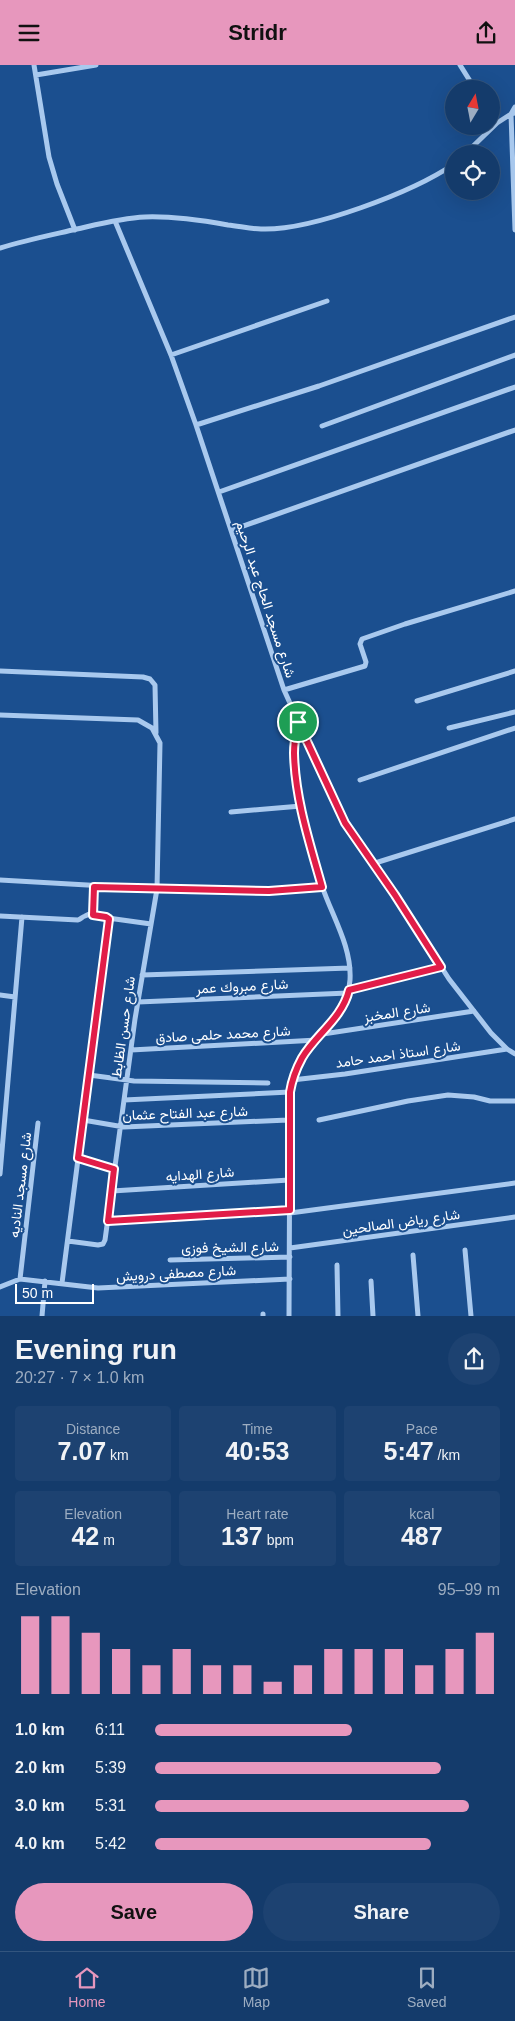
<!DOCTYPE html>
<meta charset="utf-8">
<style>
body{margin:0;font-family:Arial,Vazirmatn,sans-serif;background:#1d4271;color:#f1f3f6;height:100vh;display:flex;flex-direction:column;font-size:19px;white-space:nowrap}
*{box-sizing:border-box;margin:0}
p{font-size:16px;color:#9dadc1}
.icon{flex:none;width:28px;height:28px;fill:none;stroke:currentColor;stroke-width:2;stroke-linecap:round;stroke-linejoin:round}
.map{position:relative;height:1251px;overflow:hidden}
.drawer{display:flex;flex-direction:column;background:#143b6b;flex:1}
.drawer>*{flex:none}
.needle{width:32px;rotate:10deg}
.fabs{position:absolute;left:445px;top:15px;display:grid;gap:10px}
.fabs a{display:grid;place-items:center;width:55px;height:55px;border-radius:50%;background:#143b6b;box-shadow:0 5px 20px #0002,0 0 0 1px #33557e;font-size:25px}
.scale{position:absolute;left:15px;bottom:12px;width:79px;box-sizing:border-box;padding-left:5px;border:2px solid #fff;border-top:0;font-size:14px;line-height:18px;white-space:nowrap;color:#fff;-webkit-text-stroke:4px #1b4f8f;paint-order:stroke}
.pin{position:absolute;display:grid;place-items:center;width:42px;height:42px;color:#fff;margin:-21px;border:2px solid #fff;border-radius:50%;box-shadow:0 1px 5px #0007}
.round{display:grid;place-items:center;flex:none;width:52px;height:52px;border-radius:26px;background:#1d4271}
.head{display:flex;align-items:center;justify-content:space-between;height:85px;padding:0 15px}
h1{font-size:28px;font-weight:600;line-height:38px}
.figures{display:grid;grid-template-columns:repeat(3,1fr);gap:8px;height:85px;padding:5px 15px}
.figures div{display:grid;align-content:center;border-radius:5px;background:#1d4271;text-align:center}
.figures b{font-size:25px;font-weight:600}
.figures small{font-size:14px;font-weight:400}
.figures p{font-size:14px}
.chart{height:140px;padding:10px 15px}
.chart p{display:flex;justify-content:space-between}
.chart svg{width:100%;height:90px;margin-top:5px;stroke:#e797bd;stroke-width:6}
.cta{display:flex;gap:10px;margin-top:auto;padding:10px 15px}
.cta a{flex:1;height:58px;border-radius:30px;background:#e797bd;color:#111;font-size:20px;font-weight:600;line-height:58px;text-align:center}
.cta a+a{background:#1d4271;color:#f1f3f6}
ul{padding:0 15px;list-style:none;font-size:16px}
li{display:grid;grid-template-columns:80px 60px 1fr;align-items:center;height:38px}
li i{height:12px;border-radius:6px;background:#e797bd}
header{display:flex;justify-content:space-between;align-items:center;height:65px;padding:0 15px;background:#e797bd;color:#111;font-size:22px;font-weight:600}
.tab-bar{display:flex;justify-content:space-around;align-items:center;height:70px;border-top:1px solid #33557e;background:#143b6b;font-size:14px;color:#9dadc1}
.tab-bar a{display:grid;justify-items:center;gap:2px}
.tab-bar .selected{color:#e797bd}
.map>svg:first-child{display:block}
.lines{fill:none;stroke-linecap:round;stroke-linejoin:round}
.street{stroke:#a9c9ee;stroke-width:5}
.route-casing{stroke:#fff;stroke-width:10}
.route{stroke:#e11d48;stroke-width:6}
.labels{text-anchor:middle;stroke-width:4;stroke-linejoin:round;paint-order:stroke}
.street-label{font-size:14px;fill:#fff;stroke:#1b4f8f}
</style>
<header><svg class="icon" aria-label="menu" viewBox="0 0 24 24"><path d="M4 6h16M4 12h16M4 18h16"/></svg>Stridr<svg class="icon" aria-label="share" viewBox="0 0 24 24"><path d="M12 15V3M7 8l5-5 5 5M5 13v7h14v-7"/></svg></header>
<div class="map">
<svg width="515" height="1251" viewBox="0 0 515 1251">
<rect width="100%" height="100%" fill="#1b4f8f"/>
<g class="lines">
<path class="street" d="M34,0L49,92L57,119L75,165
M460,0L475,24
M36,10L96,0
M515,48L511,49L515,165
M491,49L497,58
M465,89L497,58L511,49L515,42
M115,156L171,290L196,360L284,625L345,759L395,830L449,914L491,968L507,984L515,989
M0,183C26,175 51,170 77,164C99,159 122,153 145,152C172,151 200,155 228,160C239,161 250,164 261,164C311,166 413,127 454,99
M171,290L327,236
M196,360L319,321L515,252
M322,361L515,290
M219,427L515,322
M232,465L515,365
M0,606L143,612L150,614L155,620L156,668
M284,625L365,601L366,597L360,579L362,574L405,559L515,526
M417,636L515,606
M0,650L138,655L152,663L160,678L157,824L135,954L105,1175L103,1179L98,1180L68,1176
M449,663L515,647
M360,715L515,663
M231,747L301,741
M372,799L515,754
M0,815L157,824L269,826L322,822
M93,850L94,822
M0,851L78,855C81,854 82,852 85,851C91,847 104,850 109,854L62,1218
M108,853L151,859
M142,910L350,903
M349,925L441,902
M0,930L15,932
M138,937L348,928
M323,969L474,946
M131,985L317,975
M89,1010L134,1016L268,1018
M292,1015L345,1009L507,984
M124,1035L290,1027
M83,1055L124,1062L288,1055
M319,1055L408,1036L448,1030L474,1032L490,1036H515
M78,1093L115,1104
M0,1109L22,852
M112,1126L289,1115
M290,1148L515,1118
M108,1156L290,1145
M290,1183L515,1152
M465,1185L471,1251
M413,1190L418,1251
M170,1195L290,1192
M337,1200L338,1251
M20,1214L38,1058
M371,1216L373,1251
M0,1222L20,1214L98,1223L290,1214
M42,1251L45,1216
M263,1251V1249
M289,1251L290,1027C292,1015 296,1002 303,991C320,967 348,947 350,915C352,882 332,851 322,821C308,779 294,732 294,688C294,678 296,667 298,658"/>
</g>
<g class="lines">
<g class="route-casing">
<path id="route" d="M298,657L345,758L395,830L441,902L349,925C342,954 316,969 302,993C296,1004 292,1015 290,1027V1145L108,1156L114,1104L78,1093L109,854L106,852L93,850L94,822L269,826L322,822C310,779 295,734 294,688C294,678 296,667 298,657Z"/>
</g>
<use href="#route" class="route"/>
</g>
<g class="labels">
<g class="street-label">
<text transform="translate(266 534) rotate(72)" y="5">شارع مسجد الحاج عبد الرحيم</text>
<text transform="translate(242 921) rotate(-3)" y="5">شارع مبروك عمر</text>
<text transform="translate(397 947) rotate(-9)" y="5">شارع المخبز</text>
<text transform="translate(123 962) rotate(-82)" y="5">شارع حسن الظابط</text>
<text transform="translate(223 969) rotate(-3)" y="5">شارع محمد حلمى صادق</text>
<text transform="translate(398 989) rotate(-8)" y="5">شارع استاذ احمد حامد</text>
<text transform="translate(185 1048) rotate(-2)" y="5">شارع عبد الفتاح عثمان</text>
<text transform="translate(200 1109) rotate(-4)" y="5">شارع الهدايه</text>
<text transform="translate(20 1120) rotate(-83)" y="5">شارع مسجد الناديه</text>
<text transform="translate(401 1157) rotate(-8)" y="5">شارع رياض الصالحين</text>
<text transform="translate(230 1182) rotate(-1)" y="5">شارع الشيخ فوزى</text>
<text transform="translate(176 1208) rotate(-3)" y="5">شارع مصطفى درويش</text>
</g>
</g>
</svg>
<div class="fabs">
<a><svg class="needle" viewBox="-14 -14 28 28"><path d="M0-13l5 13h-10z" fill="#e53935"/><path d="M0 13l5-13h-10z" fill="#9dadc1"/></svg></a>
<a><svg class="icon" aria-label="locate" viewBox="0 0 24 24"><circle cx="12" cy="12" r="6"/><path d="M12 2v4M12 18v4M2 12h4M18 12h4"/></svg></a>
</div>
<div class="scale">50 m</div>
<div class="pin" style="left:298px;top:657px;background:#1e9e55"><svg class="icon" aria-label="arrive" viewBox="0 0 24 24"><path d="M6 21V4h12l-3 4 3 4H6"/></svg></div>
</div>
<section class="drawer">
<div class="head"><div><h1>Evening run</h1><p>20:27 · 7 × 1.0 km</p></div><a class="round"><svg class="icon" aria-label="share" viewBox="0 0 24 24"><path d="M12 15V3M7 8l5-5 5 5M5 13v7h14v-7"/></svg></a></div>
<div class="figures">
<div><p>Distance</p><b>7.07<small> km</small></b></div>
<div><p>Time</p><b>40:53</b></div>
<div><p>Pace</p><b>5:47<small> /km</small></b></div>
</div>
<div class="figures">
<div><p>Elevation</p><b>42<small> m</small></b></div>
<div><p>Heart rate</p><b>137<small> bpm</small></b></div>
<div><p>kcal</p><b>487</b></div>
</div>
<div class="chart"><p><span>Elevation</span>95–99 m</p>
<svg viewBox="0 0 160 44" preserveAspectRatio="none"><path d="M5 44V6M15 44V6M25 44V14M35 44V22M45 44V30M55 44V22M65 44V30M75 44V30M85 44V38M95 44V30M105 44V22M115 44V22M125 44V22M135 44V30M145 44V22M155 44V14"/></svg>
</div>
<ul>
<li><b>1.0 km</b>6:11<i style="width:57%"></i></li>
<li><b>2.0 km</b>5:39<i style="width:83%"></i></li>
<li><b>3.0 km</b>5:31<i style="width:91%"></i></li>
<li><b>4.0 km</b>5:42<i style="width:80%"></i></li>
</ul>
<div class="cta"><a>Save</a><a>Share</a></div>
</section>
<nav class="tab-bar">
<a class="selected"><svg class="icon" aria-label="home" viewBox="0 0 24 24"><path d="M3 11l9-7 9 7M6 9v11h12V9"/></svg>Home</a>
<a><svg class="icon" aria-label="map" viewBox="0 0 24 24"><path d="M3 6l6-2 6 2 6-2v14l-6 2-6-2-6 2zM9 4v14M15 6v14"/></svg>Map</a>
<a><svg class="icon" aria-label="saved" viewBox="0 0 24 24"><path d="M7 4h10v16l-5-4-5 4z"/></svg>Saved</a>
</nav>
